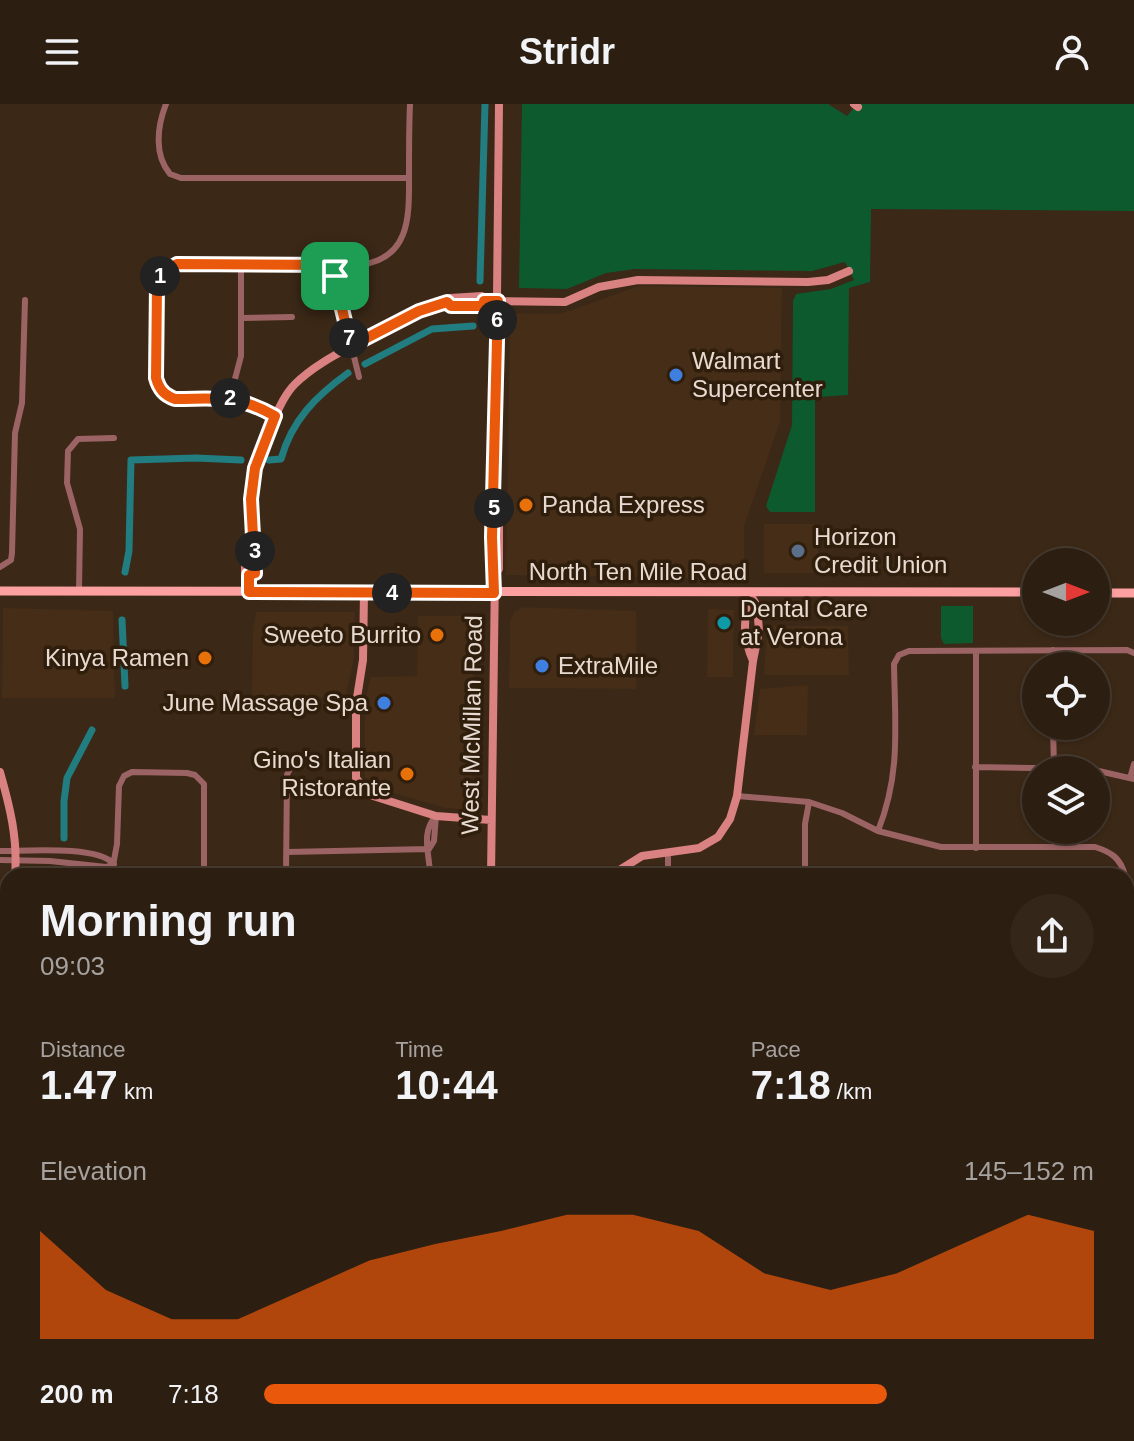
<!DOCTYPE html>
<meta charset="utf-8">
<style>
body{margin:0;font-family:Helvetica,sans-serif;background:#34271a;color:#f1f3f6;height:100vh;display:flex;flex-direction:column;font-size:30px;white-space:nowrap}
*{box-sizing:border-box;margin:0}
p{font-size:26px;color:#a6a29f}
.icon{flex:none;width:44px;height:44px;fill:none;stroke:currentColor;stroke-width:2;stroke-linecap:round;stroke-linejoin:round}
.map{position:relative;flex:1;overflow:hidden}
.drawer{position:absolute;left:0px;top:764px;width:1134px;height:574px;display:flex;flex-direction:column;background:#2c1e11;border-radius:24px 24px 0 0;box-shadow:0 2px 6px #0004,0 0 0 2px #483c31}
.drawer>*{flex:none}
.needle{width:52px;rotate:90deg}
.tools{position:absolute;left:1022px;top:444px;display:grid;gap:16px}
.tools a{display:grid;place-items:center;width:88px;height:88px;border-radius:50%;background:#2c1e11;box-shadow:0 2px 6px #0004,0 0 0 2px #483c31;font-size:40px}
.pin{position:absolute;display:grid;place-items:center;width:68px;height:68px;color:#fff;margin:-34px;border-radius:16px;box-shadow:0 4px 12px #0006}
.km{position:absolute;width:40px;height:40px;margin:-20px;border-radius:50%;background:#222;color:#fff;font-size:22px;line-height:40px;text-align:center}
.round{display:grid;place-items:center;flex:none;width:84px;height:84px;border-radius:42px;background:#34271a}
.overview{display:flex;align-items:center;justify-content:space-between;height:136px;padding:0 40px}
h1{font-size:44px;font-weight:700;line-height:60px}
.figures{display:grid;grid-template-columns:repeat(3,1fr);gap:12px;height:136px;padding:8px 40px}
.figures div{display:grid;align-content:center}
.figures b{font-size:40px;font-weight:700}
.figures small{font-size:22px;font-weight:400}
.figures p{font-size:22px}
.chart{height:224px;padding:16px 40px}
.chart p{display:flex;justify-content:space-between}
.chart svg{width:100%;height:144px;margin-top:8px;fill:#ea580c;opacity:.7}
ul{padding:0 40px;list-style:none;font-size:26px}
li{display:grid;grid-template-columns:128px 96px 1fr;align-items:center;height:60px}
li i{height:20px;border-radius:10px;background:#ea580c}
header{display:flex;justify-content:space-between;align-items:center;height:104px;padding:0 40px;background:#2c1e11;font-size:36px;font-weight:700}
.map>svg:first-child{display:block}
.built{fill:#452d17}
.education{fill:#413027}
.green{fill:#0c5a2e}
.water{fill:#217d80}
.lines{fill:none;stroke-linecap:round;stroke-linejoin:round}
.canal{stroke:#217d80;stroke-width:7}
.street{stroke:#9c6364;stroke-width:6}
.secondary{stroke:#da8182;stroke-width:8}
.primary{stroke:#fda0a1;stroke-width:9}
.route-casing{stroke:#fff;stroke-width:16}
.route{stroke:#ea580c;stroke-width:10}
.shop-dot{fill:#3f7fe0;stroke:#301e0d;stroke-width:3}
.food-dot{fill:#e8710a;stroke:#301e0d;stroke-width:3}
.service-dot{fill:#5c6f8a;stroke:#301e0d;stroke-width:3}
.culture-dot{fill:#0f9aa8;stroke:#301e0d;stroke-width:3}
.labels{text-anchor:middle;stroke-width:7;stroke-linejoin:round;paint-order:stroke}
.poi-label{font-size:24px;fill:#e7dad0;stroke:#301e0d;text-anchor:start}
.street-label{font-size:24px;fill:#e7dad0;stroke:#301e0d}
</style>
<header><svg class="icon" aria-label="menu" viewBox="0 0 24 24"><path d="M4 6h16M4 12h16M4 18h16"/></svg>Stridr<svg class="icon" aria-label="person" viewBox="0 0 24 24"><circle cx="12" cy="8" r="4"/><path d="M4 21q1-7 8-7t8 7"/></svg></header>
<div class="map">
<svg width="1134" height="1337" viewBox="0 0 1134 1337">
<rect width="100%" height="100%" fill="#3b2817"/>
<path class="built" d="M639,182L782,184L780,318L744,422V475L506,471L510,209L560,210Z
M764,420H818V469H764Z
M523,503L636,507V585L509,584L510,517L514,508Z
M3,504L113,507L115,594H2Z
M708,505L734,506L733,573H707Z
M256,508H355L354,555L345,594L256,593L252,590L253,526Z
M418,512H466L474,520L471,706L446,704L390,688L365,673V595L371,573L417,572Z
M767,522H848L849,571H764Z
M808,581L807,631H754L760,585Z"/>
<path class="education" d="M414,1330L462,1336V1337H406Z"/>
<path class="green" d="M522,0H828L847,12L857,0H1134V107L871,105L870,178L849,184L848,291L819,293L815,297V408H770L766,402L792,321L793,197L796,190L831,185L854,176L845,158L812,167L635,165L606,169L567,185L519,184Z
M941,502H973V539L944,540L941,534Z"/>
<path class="water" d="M0,883L8,884V963L0,960Z"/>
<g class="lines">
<path class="canal" d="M480,177L485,0
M365,260L432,225L473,222
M269,356L281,355C292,316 316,292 348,269
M125,468L129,447L131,356L196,354L241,356
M122,516L125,582
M64,734V697L67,674L92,626
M57,772L58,771
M475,1337V1332"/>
<path class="street" d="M166,0C157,23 154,51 170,70L181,74H409
M334,161L335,176L359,273
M241,214L292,213
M230,294L241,252V161
M275,312C262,305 249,297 234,295C206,291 167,308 156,274L159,174L168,163L177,160L359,161C412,155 409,110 409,69C409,46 409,23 410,0
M0,463L11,456L12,449L15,329L22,299L25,196
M79,487L80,425L67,379L68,347L78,335L114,334
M1053,546V562
M976,547V744
M1053,622L1054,663
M975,663L1090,665L1134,675
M1130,674L1134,660
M737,692L809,698L842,709L878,727L941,743H1095C1111,748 1121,754 1125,772
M878,727C901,669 895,622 894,560L899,551L909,547L1127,546L1134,549
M429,745L434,737L436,712C420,729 430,750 430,772
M0,747C26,747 97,741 114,760
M287,748L429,745
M668,748V772
M0,756L50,757L106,763L114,760
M111,772L117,740L119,682L124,672L132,668L187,669L195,671L204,680V772
M286,772L287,671L296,651
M805,772V720L809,698
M1126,905H1134
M1126,1088H1134
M1126,1200L1134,1201
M58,1330L76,1337
M626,1330L628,1337
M24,1337L30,1330
M332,1337L342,1330
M736,1337V1330
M829,1337V1330
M906,1337V1330
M987,1337V1330
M1068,1337V1330"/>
<path class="secondary" d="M854,0L858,3
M484,197L482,202H451L447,198L450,194L482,192L484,197L565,198L599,183L638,176L808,178L828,176L849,167
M251,437C251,391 253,359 273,317C279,304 285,290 295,280C314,261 339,249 363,236C390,221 417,207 447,198
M495,470L499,465V407
M249,488V471L245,469V445L251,437L255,445V469L249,471
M364,488L363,556L356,600V674L370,691L436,712L491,716
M0,668C10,703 18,735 15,772
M491,772L495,470C486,453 494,406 495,385C496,257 498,129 499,0
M610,772L642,752L699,744L718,733L730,715L737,692L753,557L759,527L757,502L753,495C740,512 745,539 753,557
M0,831L8,806
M1126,1146L1134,1147
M0,1204L8,1211
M169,1330L172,1337
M487,1330V1337"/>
<path class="primary" d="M0,487L1036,488
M1096,489H1134"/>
</g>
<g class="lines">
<g class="route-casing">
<path id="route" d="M177,160L334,161L335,176L351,242L419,207L447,198L451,202H482L484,197H498L492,433L494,489L249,488V471L255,469L251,395L255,364L275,312C236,290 218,295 175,295C164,291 159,285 156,274L157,181L162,169Z"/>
</g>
<use href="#route" class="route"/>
</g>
<g class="shop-dot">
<circle cx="676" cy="271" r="8"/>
<circle cx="542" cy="562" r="8"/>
<circle cx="384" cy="599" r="8"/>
</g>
<g class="food-dot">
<circle cx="526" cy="401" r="8"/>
<circle cx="437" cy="531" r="8"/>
<circle cx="205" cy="554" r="8"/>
<circle cx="407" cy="670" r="8"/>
</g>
<circle class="service-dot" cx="798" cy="447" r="8"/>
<circle class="culture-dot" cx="724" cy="519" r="8"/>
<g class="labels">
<g class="poi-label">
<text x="692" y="265">Walmart<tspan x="692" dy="28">Supercenter</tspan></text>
<text x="542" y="409">Panda Express</text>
<text x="814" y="441">Horizon<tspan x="814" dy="28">Credit Union</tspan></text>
<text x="740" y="513">Dental Care<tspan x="740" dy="28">at Verona</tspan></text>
<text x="421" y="539" text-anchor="end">Sweeto Burrito</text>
<text x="189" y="562" text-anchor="end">Kinya Ramen</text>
<text x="558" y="570">ExtraMile</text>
<text x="368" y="607" text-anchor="end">June Massage Spa</text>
<text x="391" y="664" text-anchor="end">Gino's Italian<tspan x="391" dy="28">Ristorante</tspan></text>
</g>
<g class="street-label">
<text x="638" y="476">North Ten Mile Road</text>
<text transform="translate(472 621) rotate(-89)" y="8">West McMillan Road</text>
</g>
</g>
</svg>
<div class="tools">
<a><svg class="needle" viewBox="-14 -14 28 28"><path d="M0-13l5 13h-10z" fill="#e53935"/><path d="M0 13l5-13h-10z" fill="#a6a29f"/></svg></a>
<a><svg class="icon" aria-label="locate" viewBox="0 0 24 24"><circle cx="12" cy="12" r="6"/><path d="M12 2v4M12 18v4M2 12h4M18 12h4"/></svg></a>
<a><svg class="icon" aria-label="layers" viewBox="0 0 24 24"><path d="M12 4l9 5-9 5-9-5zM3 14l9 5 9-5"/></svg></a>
</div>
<div class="pin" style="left:335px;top:172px;background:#1e9e55"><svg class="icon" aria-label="arrive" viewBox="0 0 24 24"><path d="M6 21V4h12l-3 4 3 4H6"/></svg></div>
<b class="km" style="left:160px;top:172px">1</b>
<b class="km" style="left:230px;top:294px">2</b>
<b class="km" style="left:255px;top:447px">3</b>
<b class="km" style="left:392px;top:489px">4</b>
<b class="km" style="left:494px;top:404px">5</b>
<b class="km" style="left:497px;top:216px">6</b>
<b class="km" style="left:349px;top:234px">7</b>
<section class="drawer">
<div class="overview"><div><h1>Morning run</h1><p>09:03</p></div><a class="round"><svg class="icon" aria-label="share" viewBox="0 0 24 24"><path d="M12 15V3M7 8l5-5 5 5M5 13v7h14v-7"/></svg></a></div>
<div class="figures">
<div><p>Distance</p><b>1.47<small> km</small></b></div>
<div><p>Time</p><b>10:44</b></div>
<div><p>Pace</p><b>7:18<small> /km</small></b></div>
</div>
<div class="chart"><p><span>Elevation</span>145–152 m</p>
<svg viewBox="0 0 160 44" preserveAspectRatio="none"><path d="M0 44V11L10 29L20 38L30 38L40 29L50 20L60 15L70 11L80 6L90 6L100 11L110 24L120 29L130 24L140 15L150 6L160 11V44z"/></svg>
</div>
<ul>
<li><b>200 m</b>7:18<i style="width:75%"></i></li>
</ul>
</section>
</div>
